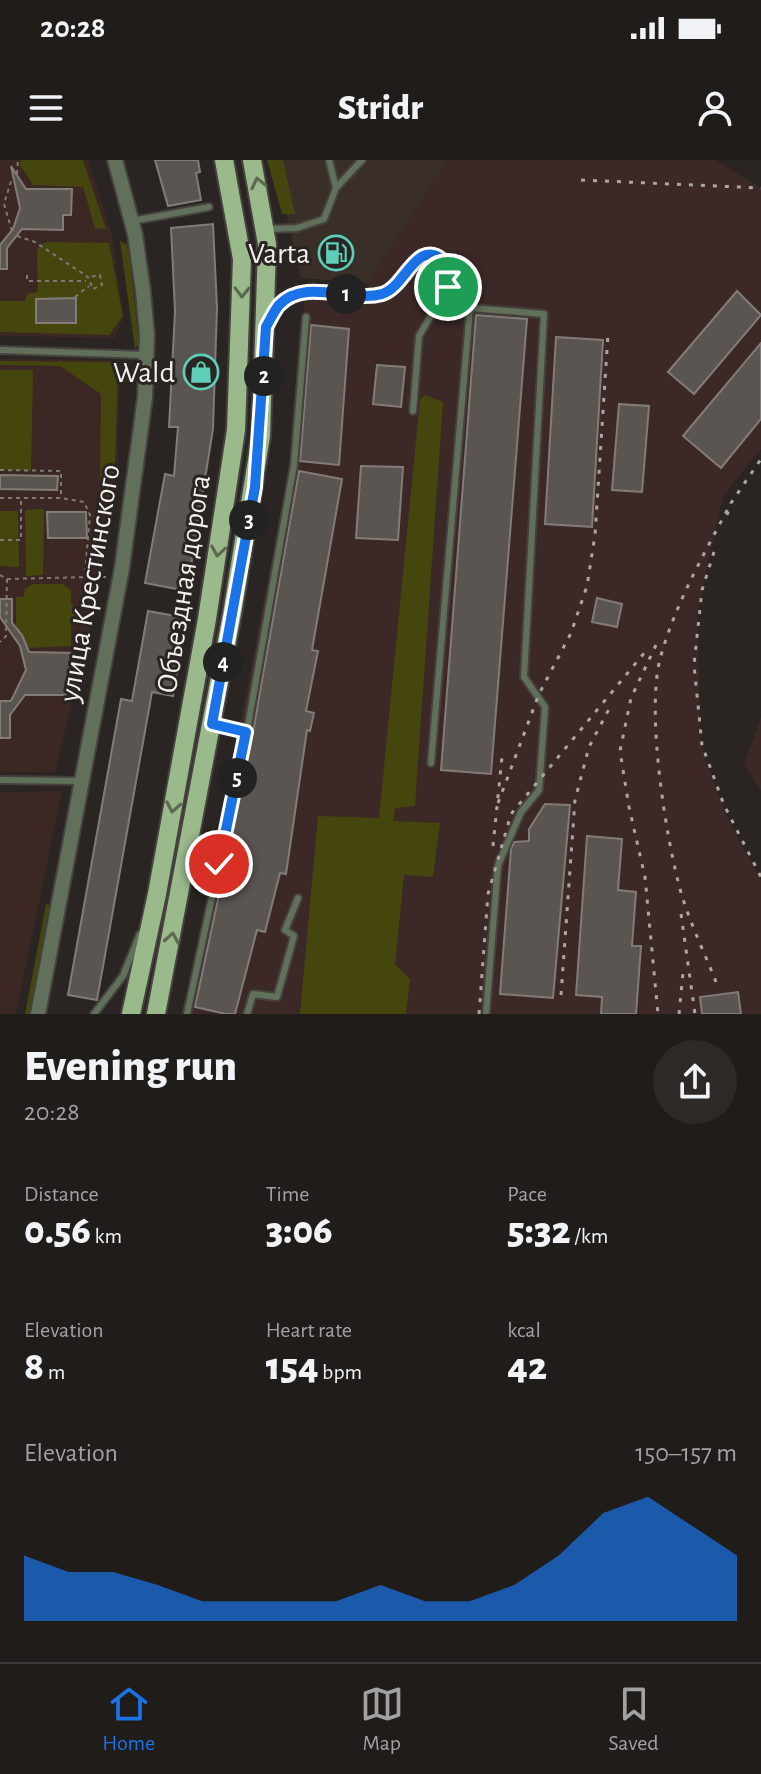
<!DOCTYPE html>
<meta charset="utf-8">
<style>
body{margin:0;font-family:"Alegreya Sans",sans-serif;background:#2d2927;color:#f1f3f6;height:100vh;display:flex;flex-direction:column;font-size:30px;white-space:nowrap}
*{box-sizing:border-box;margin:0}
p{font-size:26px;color:#a2a1a2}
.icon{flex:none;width:44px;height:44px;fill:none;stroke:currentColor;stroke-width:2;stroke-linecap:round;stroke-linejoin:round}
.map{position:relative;height:854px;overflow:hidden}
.details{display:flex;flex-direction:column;background:#201c1a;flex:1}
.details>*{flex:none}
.pin{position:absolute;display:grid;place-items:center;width:68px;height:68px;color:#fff;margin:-34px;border:4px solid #fff;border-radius:50%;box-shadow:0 2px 8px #0007}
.km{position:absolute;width:40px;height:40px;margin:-20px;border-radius:50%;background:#222;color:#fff;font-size:22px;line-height:40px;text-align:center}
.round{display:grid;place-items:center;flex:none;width:84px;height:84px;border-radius:42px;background:#2d2927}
.overview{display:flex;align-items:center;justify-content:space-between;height:136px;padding:0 24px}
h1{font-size:44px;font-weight:800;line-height:60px}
.stats{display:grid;grid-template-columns:repeat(3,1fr);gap:12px;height:136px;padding:8px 24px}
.stats div{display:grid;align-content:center}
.stats b{font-size:40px;font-weight:800}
.stats small{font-size:22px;font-weight:400}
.stats p{font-size:22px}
.chart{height:224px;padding:16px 24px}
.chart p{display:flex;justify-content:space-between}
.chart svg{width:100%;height:144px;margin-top:8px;fill:#1a73e8;opacity:.7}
.status{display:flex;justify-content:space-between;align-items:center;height:56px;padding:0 40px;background:#201c1a;direction:ltr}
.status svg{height:22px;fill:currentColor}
header{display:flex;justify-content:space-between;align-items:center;height:104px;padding:0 24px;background:#201c1a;font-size:36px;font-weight:800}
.tab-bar{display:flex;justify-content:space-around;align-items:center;height:112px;border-top:2px solid #3d3a39;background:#201c1a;font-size:22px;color:#a2a1a2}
.tab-bar a{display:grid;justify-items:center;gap:4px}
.tab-bar .selected{color:#1a73e8}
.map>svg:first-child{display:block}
.built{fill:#392e28}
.industrial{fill:#3c2827}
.education{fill:#3b2824}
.green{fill:#44460e}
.building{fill:#5b5552;stroke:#827c78;stroke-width:2}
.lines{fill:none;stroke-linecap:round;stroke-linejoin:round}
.service-casing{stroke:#46413f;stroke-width:10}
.tertiary-casing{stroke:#46413f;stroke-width:18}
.primary-casing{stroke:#46413f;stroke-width:22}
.path{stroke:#7e7a77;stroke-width:2;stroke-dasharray:4 4;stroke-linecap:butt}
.service{stroke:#61705a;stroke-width:6}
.tertiary{stroke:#61705a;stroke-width:14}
.primary{stroke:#9bba8c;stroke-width:18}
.rail{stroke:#aba7a4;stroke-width:3;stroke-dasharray:4 8;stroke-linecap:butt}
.oneway{stroke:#5d6852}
.route-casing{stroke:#fff;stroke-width:16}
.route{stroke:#1a73e8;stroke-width:10}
.labels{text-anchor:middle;stroke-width:6;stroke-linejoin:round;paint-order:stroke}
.poi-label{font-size:30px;fill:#f4f0ee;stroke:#2a2522;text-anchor:end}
.street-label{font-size:30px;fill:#f4f0ee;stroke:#2a2522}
</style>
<div class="status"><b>20:28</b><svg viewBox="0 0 49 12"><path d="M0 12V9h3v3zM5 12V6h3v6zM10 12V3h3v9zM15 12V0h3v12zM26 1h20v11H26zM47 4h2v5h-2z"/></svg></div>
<header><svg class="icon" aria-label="menu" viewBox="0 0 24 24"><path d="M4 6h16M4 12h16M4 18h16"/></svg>Stridr<svg class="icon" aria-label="person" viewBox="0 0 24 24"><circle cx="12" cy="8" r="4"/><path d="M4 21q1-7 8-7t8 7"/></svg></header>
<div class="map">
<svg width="761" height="854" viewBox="0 0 761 854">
<rect width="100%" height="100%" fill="#2a2522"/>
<path class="built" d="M274,0H448L367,123L301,118Z"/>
<path class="industrial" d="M448,0H715L761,28V289L723,336L697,454L701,586L726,655L761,721V854H185L289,308L305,138L370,141L367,123Z
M761,557V631L744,604Z"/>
<path class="education" d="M0,0H88L112,75L123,158L115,178L0,176Z
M0,199L120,200L117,332L107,398L55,612H0Z
M62,631L16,854H0V632Z"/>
<path class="green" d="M21,0H83L106,69L95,68L83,27L33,25L20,5Z
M267,0H283L295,54H282Z
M120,81L126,84L129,92L139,183L135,189Z
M47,82L109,83L123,156L109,175L0,172V141H25L27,134L38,132L37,91L40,85Z
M0,201L118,202L114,337H100L101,234L60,206L0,205Z
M0,210H33L31,311L0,310Z
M425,235L443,242L415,646L395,648L393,661L440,663L433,717L404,715L395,804L410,819L406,854H300L318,656L379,658L420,240Z
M44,349L43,415L26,416L25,350Z
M0,351H18L19,407L0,406Z
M33,424H62L71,430V444L79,448L80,455L71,461V486L27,488L16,466V437H23L25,429Z
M46,744L51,746L50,759L31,854H25Z"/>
<path class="building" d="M155,0H198L200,12L196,13L201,40L168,46Z
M11,6L26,29H72L71,55H63V70L22,69L7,88V109H0V85L13,69L20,48Z
M213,64L217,148L213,269L187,431L145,423L165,314L174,316L178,267H169L175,151L171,68Z
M737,131L761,155L694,234L668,212Z
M76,138V163H36V139Z
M476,155L527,159L491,614L441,610Z
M311,165L349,169L339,305L300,301Z
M556,177L603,180L592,367L545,364Z
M761,183V259L721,308L683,276Z
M377,205L405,207L401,247L373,244Z
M619,244L649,246L642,332L612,330Z
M361,306L403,307L398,380L356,378Z
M299,311L342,319L312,490L318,491L306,551L314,553L310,571L307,570L286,714L280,713L265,772L257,770L235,854H226L195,847L250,589Z
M0,315L58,316L57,330L0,329Z
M47,352H86L87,378H48Z
M597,438L622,444L617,467L592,462Z
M0,439H12V463L22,475L29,492L76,493V520L66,519V535H25L10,555V578H0V541H11L26,510L20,486L0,457Z
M148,451L187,458L173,536L152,532L97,840L68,835L121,539L132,541Z
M545,644L570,645L553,838L500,834L511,689L514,682L529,681V669Z
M587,676L622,679L618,730L636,732L632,786H641L636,854H601L602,837L576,835Z
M738,832L741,854H702L700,837Z"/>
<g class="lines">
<g class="service-casing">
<path id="service" d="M329,0L336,28
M132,61L209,47
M266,69L297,68L324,59L336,28L362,0
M270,160C299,110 341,146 383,134C406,127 416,78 444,101L448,127L419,176L413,251
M0,190L147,195
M215,564L246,572
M431,603L470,148L544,154L524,517L545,547L539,630L521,652L498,705L486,854
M0,620L80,621
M94,854L123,816L140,774
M187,854L244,588L294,305L306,157
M247,854L253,834L277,837L294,776L285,770L298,738"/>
</g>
<g class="tertiary-casing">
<path id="tertiary" d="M38,854L122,408L145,237L147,175L143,131L135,74L115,0"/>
</g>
<g class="primary-casing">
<path id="primary" d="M131,854L157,734L207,459L236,270L242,99L224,0
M156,854L232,454L261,276L267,84L252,0"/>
</g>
<path class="path" d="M17,14L18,0
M12,71L4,44L12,18
M17,76L35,82L88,117L93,129L102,125L100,115L88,117
M27,115V121H86
M75,137L89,126
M0,310L61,311V337
M0,338H61L84,342L90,355L85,413L89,417H106
M0,380H21V338
M0,415L7,419L6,476L0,482
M7,419L89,417"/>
<use href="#service" class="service"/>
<use href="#tertiary" class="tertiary"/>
<use href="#primary" class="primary"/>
<path class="rail" d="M581,20L761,28
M727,355L731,343L761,299
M714,392L702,430L694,505L702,585L724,645L761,717
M656,485L631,538L620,591L629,647L645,717L658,854
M498,643L539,534L571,473L587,426L595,375L608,174
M493,686L502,597
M681,754L695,854
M716,822C705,794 691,765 682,736C666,681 646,554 660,499C675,444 704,394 731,343
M561,835L575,640L589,587L609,549
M479,854L488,734L511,654L645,492
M679,854L683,813"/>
</g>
<defs><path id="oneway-chevron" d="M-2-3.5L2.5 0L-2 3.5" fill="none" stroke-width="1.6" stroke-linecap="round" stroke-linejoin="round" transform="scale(2)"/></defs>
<g class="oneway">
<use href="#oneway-chevron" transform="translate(258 23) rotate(-103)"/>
<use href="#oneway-chevron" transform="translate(242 132) rotate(91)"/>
<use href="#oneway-chevron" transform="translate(218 391) rotate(99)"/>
<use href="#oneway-chevron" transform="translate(173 647) rotate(100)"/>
<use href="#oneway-chevron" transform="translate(172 778) rotate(-80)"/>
</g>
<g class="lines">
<g class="route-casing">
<path id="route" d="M219,704L246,572L212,564L255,327L266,167C270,160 274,151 279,145C305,117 351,143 382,134C406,127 416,77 444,101L448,127"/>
</g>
<use href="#route" class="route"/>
</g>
<defs>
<g id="fuel-ring" transform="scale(1.8)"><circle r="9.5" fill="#2a2522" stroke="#5eceb8" stroke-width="1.5"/><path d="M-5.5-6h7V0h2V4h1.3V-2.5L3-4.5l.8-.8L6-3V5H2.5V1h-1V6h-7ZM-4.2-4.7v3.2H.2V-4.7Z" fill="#5eceb8"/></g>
<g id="shop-ring" transform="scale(1.8)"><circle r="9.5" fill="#2a2522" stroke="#5eceb8" stroke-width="1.5"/><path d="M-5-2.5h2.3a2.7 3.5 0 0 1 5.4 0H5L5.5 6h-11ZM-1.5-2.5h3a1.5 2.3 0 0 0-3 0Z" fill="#5eceb8"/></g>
</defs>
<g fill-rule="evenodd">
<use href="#fuel-ring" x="336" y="93"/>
<use href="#shop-ring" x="201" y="212"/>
</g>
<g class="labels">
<g class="poi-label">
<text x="310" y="103">Varta</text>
<text x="175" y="222">Wald</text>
</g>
<g class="street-label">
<text transform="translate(89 423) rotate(-80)" y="10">улица Крестинского</text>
<text transform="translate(183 424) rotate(-81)" y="10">Объездная дорога</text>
</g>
</g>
</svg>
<div class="pin" style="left:448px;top:127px;background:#1e9e55"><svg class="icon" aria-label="arrive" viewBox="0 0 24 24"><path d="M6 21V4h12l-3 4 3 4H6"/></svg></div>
<div class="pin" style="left:219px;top:704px;background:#d93025"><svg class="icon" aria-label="check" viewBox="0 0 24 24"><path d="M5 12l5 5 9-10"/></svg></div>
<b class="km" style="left:346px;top:134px">1</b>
<b class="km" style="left:264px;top:216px">2</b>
<b class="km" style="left:249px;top:360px">3</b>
<b class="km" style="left:223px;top:502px">4</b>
<b class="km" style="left:237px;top:618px">5</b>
</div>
<section class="details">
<div class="overview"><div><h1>Evening run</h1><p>20:28</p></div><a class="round"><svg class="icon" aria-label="share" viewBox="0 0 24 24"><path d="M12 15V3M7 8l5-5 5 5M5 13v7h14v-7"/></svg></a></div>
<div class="stats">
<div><p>Distance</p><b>0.56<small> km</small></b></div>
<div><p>Time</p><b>3:06</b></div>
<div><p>Pace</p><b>5:32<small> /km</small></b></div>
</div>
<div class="stats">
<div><p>Elevation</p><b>8<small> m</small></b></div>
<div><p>Heart rate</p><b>154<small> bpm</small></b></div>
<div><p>kcal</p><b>42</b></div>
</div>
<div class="chart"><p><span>Elevation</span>150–157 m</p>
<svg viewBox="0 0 160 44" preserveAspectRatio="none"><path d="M0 44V24L10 29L20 29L30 33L40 38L50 38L60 38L70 38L80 33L90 38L100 38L110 33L120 24L130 11L140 6L150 15L160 24V44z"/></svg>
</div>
</section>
<nav class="tab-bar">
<a class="selected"><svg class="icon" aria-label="home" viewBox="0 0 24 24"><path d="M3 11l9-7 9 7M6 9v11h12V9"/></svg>Home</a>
<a><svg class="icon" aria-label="map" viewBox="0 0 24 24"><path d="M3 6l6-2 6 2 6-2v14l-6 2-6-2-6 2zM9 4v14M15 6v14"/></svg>Map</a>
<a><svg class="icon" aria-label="saved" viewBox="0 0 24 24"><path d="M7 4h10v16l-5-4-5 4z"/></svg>Saved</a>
</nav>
